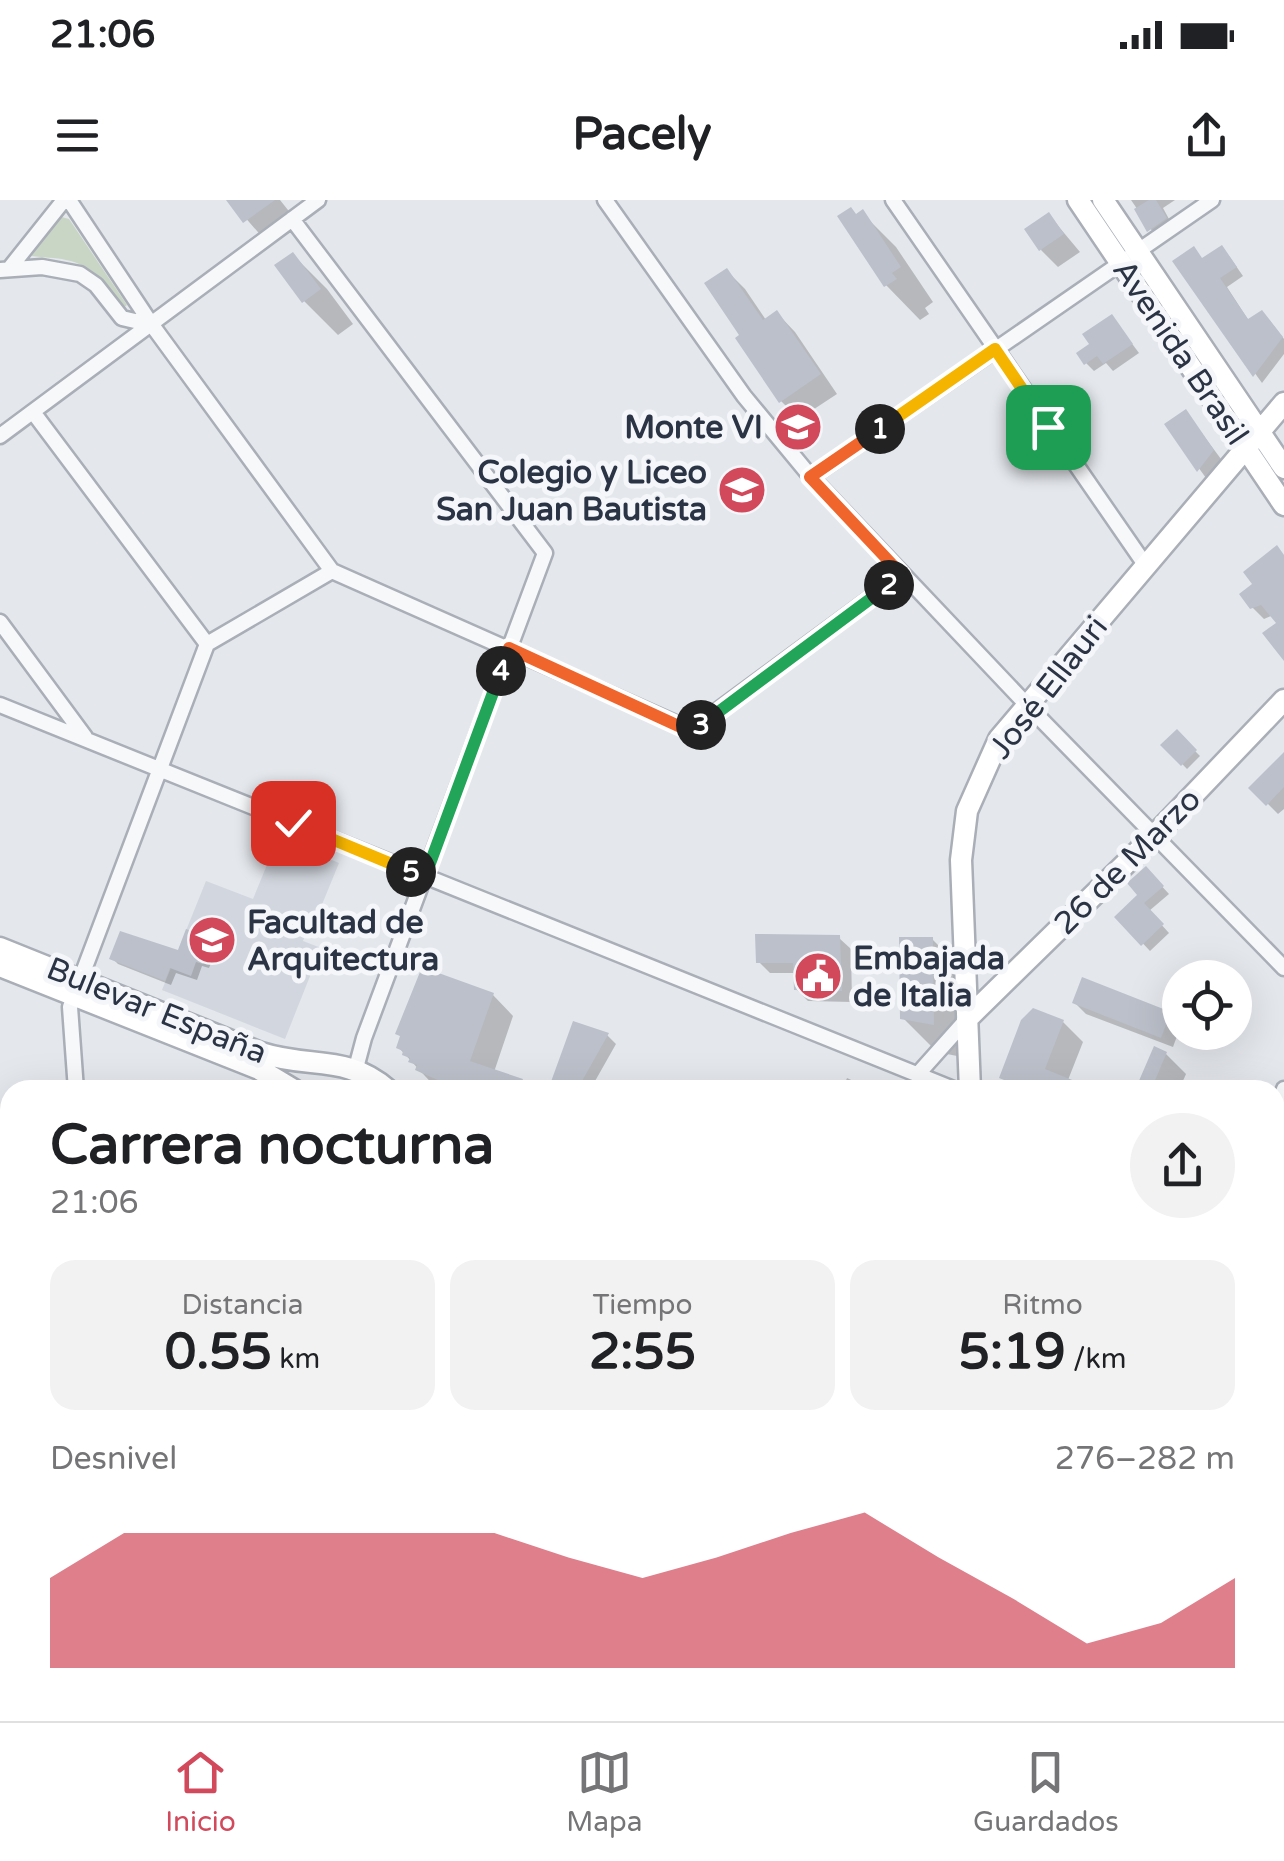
<!DOCTYPE html>
<html lang="es">
<meta charset="utf-8">
<style>
body{margin:0;font-family:"Varela Round",sans-serif;background:#f2f2f2;color:#202124;height:100vh;display:flex;flex-direction:column;font-size:38px;white-space:nowrap}
*{box-sizing:border-box;margin:0}
p{font-size:32px;color:#757577}
.icon{flex:none;width:55px;height:55px;fill:none;stroke:currentColor;stroke-width:2;stroke-linecap:round;stroke-linejoin:round}
.map{position:relative;flex:1;overflow:hidden}
.drawer{position:absolute;left:0px;top:880px;width:1285px;height:642px;display:flex;flex-direction:column;background:#fff;border-radius:30px 30px 0 0;box-shadow:0 10px 40px #0002}
.drawer>*{flex:none}
.buttons{position:absolute;left:1162px;top:760px;display:grid;gap:20px}
.buttons a{display:grid;place-items:center;width:90px;height:90px;border-radius:50%;background:#fff;box-shadow:0 10px 40px #0002;font-size:50px}
.pin{position:absolute;display:grid;place-items:center;width:85px;height:85px;color:#fff;margin:-42px;border-radius:20px;box-shadow:0 5px 15px #0006}
.km{position:absolute;width:50px;height:50px;margin:-25px;border-radius:50%;background:#222;color:#fff;font-size:28px;line-height:50px;text-align:center}
.round{display:grid;place-items:center;flex:none;width:105px;height:105px;border-radius:52px;background:#f2f2f2}
.summary{display:flex;align-items:center;justify-content:space-between;height:170px;padding:0 50px}
h1{font-size:55px;font-weight:700;line-height:75px}
.metrics{display:grid;grid-template-columns:repeat(3,1fr);gap:15px;height:170px;padding:10px 50px}
.metrics div{display:grid;align-content:center;border-radius:25px;background:#f2f2f2;text-align:center}
.metrics b{font-size:50px;font-weight:700}
.metrics small{font-size:28px;font-weight:400}
.metrics p{font-size:28px}
.chart{height:280px;padding:20px 50px}
.chart p{display:flex;justify-content:space-between}
.chart svg{width:100%;height:180px;margin-top:10px;fill:#d1495b;opacity:.7}
.status{display:flex;justify-content:space-between;align-items:center;height:70px;padding:0 50px;background:#fff;direction:ltr}
.status svg{height:28px;fill:currentColor}
header{display:flex;justify-content:space-between;align-items:center;height:130px;padding:0 50px;background:#fff;font-size:45px;font-weight:700}
.tabs{display:flex;justify-content:space-around;align-items:center;height:140px;border-top:2px solid #e0e0e0;background:#fff;font-size:28px;color:#757577}
.tabs a{display:grid;justify-items:center;gap:5px}
.tabs .active{color:#d1495b}
.map>svg:first-child{display:block}
.built{fill:#d2d6de}
.green{fill:#c9d6c5}
.shadow{fill:#0003}
.building{fill:#bbc0ca}
.lines{fill:none;stroke-linecap:round;stroke-linejoin:round}
.street-casing{stroke:#a9aeb7;stroke-width:19}
.secondary-casing{stroke:#a9aeb7;stroke-width:25}
.street{stroke:#f7f8fa;stroke-width:14}
.secondary{stroke:#fff;stroke-width:20}
.split-1-casing{stroke:#fff;stroke-width:20}
.split-2-casing{stroke:#fff;stroke-width:20}
.split-3-casing{stroke:#fff;stroke-width:20}
.split-4-casing{stroke:#fff;stroke-width:20}
.split-5-casing{stroke:#fff;stroke-width:20}
.split-6-casing{stroke:#fff;stroke-width:20}
.split-1{stroke:#f5b400;stroke-width:12}
.split-2{stroke:#f0652b;stroke-width:12}
.split-3{stroke:#22a559;stroke-width:12}
.split-4{stroke:#f0652b;stroke-width:12}
.split-5{stroke:#22a559;stroke-width:12}
.split-6{stroke:#f5b400;stroke-width:12}
.labels{text-anchor:middle;stroke-width:10;stroke-linejoin:round;paint-order:stroke}
.street-label{font-size:32px;fill:#2b3445;stroke:#f4f6f9}
.poi-label{font-size:32px;font-weight:bold;fill:#2b3445;stroke:#f4f6f9;text-anchor:end}
</style>
<div class="status"><b>21:06</b><svg viewBox="0 0 49 12"><path d="M0 12V9h3v3zM5 12V6h3v6zM10 12V3h3v9zM15 12V0h3v12zM26 1h20v11H26zM47 4h2v5h-2z"/></svg></div>
<header><svg class="icon" aria-label="menu" viewBox="0 0 24 24"><path d="M4 6h16M4 12h16M4 18h16"/></svg>Pacely<svg class="icon" aria-label="share" viewBox="0 0 24 24"><path d="M12 15V3M7 8l5-5 5 5M5 13v7h14v-7"/></svg></header>
<div class="map">
<svg width="1284" height="1521" viewBox="0 0 1284 1521">
<rect width="100%" height="100%" fill="#e4e7ec"/>
<path class="built" d="M278,638L339,663L314,724L310,722L303,741L329,751L322,769L314,766L285,839L162,790L206,681L253,699Z"/>
<path class="green" d="M58,16L69,19L127,105L123,108C108,86 93,65 66,60C55,57 43,58 32,56L31,52Z"/>
<path class="shadow" d="M230,0H280L300,25L270,46Z
M1131,0H1175L1163,8L1175,30L1159,41Z
M862,13L896,47L933,102L925,108L929,114L920,120L886,85L857,16Z
M1049,15L1080,52L1058,67L1041,50Z
M293,55L327,89L353,124L338,135L304,101Z
M1229,56L1243,76L1227,87L1249,121H1270L1284,139V154L1262,183L1175,62Z
M727,71L745,89L766,120L777,113L795,132L837,194L799,219L781,201L743,136Z
M1112,117L1139,153L1113,171L1106,163L1094,171L1086,163L1092,145Z
M1186,212L1221,259L1206,278L1167,224Z
M1284,356V457L1279,423L1273,415L1264,419L1252,407Z
M1177,533L1200,556L1187,569L1164,545Z
M1284,556V609L1278,614L1252,588Z
M1146,669L1169,694L1149,711L1169,733L1150,751L1118,717L1141,696Z
M839,738L851,749L852,802L808,801L796,789V773H770L759,762Z
M932,739L966,773L967,858L937,852L903,818Z
M212,740L218,746L209,768L202,766L197,780L176,773L171,785L118,764L112,758L179,753Z
M493,795L513,816L494,872L521,881L530,890H438L399,848Z
M1074,802L1170,814L1180,828L1173,847L1086,814Z
M1063,822L1083,842L1068,880L1093,890H1015L1002,877Z
M607,835L616,844L590,890H551Z
M1166,854L1186,874L1179,890H1138Z
M847,878L862,885L867,890H842Z
M0,1106L9,1177L0,1178Z
M10,1244V1291H0V1245Z
M9,1496L10,1512H17L18,1521H0V1497Z
M369,1512H390L392,1521H370Z
M511,1512H623V1521H512Z
M892,1512H937L969,1521H887Z"/>
<path class="building" d="M226,0H275L243,23Z
M1149,0H1156L1167,18L1147,32L1134,9Z
M851,7L856,14L863,9L901,67L892,73L897,79L884,87L837,16Z
M1049,12L1064,34L1039,51L1024,29Z
M1222,45L1237,67L1220,78L1248,119L1262,110L1283,137L1253,177L1172,61L1194,46L1202,58Z
M293,52L321,89L302,103L274,65Z
M727,68L763,120L777,110L821,174L779,203L735,138L739,135L704,83Z
M1112,114L1133,144L1103,164L1097,156L1084,165L1076,153L1089,144L1082,134Z
M1186,209L1214,250L1197,272L1164,224Z
M1277,345L1284,355V461L1262,433L1276,423L1261,405L1250,409L1239,394L1252,384L1243,372Z
M1177,529L1197,550L1181,566L1160,545Z
M1284,552V587L1266,606L1248,588Z
M1146,666L1164,686L1144,703L1164,724L1141,746L1114,717L1137,695L1127,683Z
M186,729L213,738L203,764L196,762L191,776L170,768L165,781L109,759L120,731L178,750Z
M755,734L840,735L842,791L794,790L793,763H756Z
M899,737H933L934,825L900,819Z
M422,767L494,793L470,861L523,879L519,890H460L415,870L417,865L408,862L410,858L402,855L403,851L396,848L400,836L395,834Z
M1082,777L1171,812L1161,838L1072,803Z
M1033,808L1064,820L1045,869L1097,890H1029L999,878L1021,820Z
M573,821L609,833L577,890H548Z
M1154,846L1167,852L1151,890H1135Z"/>
<g class="lines">
<g class="street-casing">
<path id="street" d="M69,0L152,125L332,371L691,530L902,375
M605,0L744,196L811,277L1027,505L1284,768
M893,0L1146,366
M292,19L545,353L364,838L356,868
M9,69L64,0
M0,70L42,67L80,74L96,85L122,118L152,125
M33,212L207,444
M0,236L318,0
M811,277L1212,0
M0,422L85,537
M0,505L956,890
M917,875L967,819
M76,890L70,807L207,444L332,371
M1275,918L1284,889
M0,973L10,972
M1275,1015L1284,1019
M0,1457H10
M1275,1480L1284,1482
M137,1512L138,1521
M411,1512V1521
M685,1512V1521
M1100,1521L1102,1512"/>
</g>
<g class="secondary-casing">
<path id="secondary" d="M1078,0L1284,305
M1103,0L1284,268
M0,748L261,853C311,869 346,854 388,890
M0,766L259,869L294,890
M967,819L1155,635L1284,500
M970,890L961,660L967,611L999,539L1284,203
M1275,1198L1284,1201
M0,1207L10,1206
M1275,1217L1284,1220
M851,1521L855,1512"/>
</g>
<use href="#street" class="street"/>
<use href="#secondary" class="secondary"/>
</g>
<g class="lines">
<g class="split-1-casing">
<path id="split-1" d="M880,229L995,149L1048,227"/>
</g>
<g class="split-2-casing">
<path id="split-2" d="M880,229L810,277L902,375L889,385"/>
</g>
<g class="split-3-casing">
<path id="split-3" d="M701,525L889,385"/>
</g>
<g class="split-4-casing">
<path id="split-4" d="M501,471L509,448L685,529L701,525"/>
</g>
<g class="split-5-casing">
<path id="split-5" d="M411,672L425,677L501,471"/>
</g>
<g class="split-6-casing">
<path id="split-6" d="M293,623L411,672"/>
</g>
<use href="#split-1" class="split-1"/>
<use href="#split-2" class="split-2"/>
<use href="#split-3" class="split-3"/>
<use href="#split-4" class="split-4"/>
<use href="#split-5" class="split-5"/>
<use href="#split-6" class="split-6"/>
</g>
<defs>
<g id="school-disc" transform="scale(2.5)"><circle r="9.5" fill="#d1495b" stroke="#f4f6f9"/><path d="M0-5L7-2L0 1L-7-2ZM-4 1L0 2.5L4 1V4Q0 6-4 4Z" fill="#fff"/></g>
<g id="university-disc" transform="scale(2.5)"><circle r="9.5" fill="#d1495b" stroke="#f4f6f9"/><path d="M0-5L7-2L0 1L-7-2ZM-4 1L0 2.5L4 1V4Q0 6-4 4Z" fill="#fff"/></g>
<g id="civic-disc" transform="scale(2.5)"><circle r="9.5" fill="#d1495b" stroke="#f4f6f9"/><path d="M-.6-6.5H3V-4.5H.6V-3L4-1V1h2V6H-6V1h2V-1L-.6-3ZM-1.2 2.5V6h2.4V2.5Z" fill="#fff"/></g>
</defs>
<g fill-rule="evenodd">
<use href="#school-disc" x="798" y="227"/>
<use href="#school-disc" x="742" y="290"/>
<use href="#university-disc" x="212" y="740"/>
<use href="#civic-disc" x="818" y="776"/>
</g>
<g class="labels">
<g class="street-label">
<text transform="translate(1181 152) rotate(56)" y="11">Avenida Brasil</text>
<text transform="translate(1048 487) rotate(-52)" y="11">José Ellauri</text>
<text transform="translate(1127 661) rotate(-45)" y="11">26 de Marzo</text>
<text transform="translate(157 810) rotate(22)" y="11">Bulevar España</text>
</g>
<g class="poi-label">
<text x="763" y="238">Monte VI</text>
<text x="707" y="283">Colegio y Liceo<tspan x="707" dy="37">San Juan Bautista</tspan></text>
<text x="247" y="733" text-anchor="start">Facultad de<tspan x="247" dy="37">Arquitectura</tspan></text>
<text x="853" y="769" text-anchor="start">Embajada<tspan x="853" dy="37">de Italia</tspan></text>
</g>
</g>
</svg>
<div class="buttons">
<a><svg class="icon" aria-label="locate" viewBox="0 0 24 24"><circle cx="12" cy="12" r="6"/><path d="M12 2v4M12 18v4M2 12h4M18 12h4"/></svg></a>
</div>
<div class="pin" style="left:1048px;top:227px;background:#1e9e55"><svg class="icon" aria-label="arrive" viewBox="0 0 24 24"><path d="M6 21V4h12l-3 4 3 4H6"/></svg></div>
<div class="pin" style="left:293px;top:623px;background:#d93025"><svg class="icon" aria-label="check" viewBox="0 0 24 24"><path d="M5 12l5 5 9-10"/></svg></div>
<b class="km" style="left:880px;top:229px">1</b>
<b class="km" style="left:889px;top:385px">2</b>
<b class="km" style="left:701px;top:525px">3</b>
<b class="km" style="left:501px;top:471px">4</b>
<b class="km" style="left:411px;top:672px">5</b>
<section class="drawer">
<div class="summary"><div><h1>Carrera nocturna</h1><p>21:06</p></div><a class="round"><svg class="icon" aria-label="share" viewBox="0 0 24 24"><path d="M12 15V3M7 8l5-5 5 5M5 13v7h14v-7"/></svg></a></div>
<div class="metrics">
<div><p>Distancia</p><b>0.55<small> km</small></b></div>
<div><p>Tiempo</p><b>2:55</b></div>
<div><p>Ritmo</p><b>5:19<small> /km</small></b></div>
</div>
<div class="chart"><p><span>Desnivel</span>276–282 m</p>
<svg viewBox="0 0 160 44" preserveAspectRatio="none"><path d="M0 44V22L10 11L20 11L30 11L40 11L50 11L60 11L70 17L80 22L90 17L100 11L110 6L120 17L130 27L140 38L150 33L160 22V44z"/></svg>
</div>
</section>
</div>
<nav class="tabs">
<a class="active"><svg class="icon" aria-label="home" viewBox="0 0 24 24"><path d="M3 11l9-7 9 7M6 9v11h12V9"/></svg>Inicio</a>
<a><svg class="icon" aria-label="map" viewBox="0 0 24 24"><path d="M3 6l6-2 6 2 6-2v14l-6 2-6-2-6 2zM9 4v14M15 6v14"/></svg>Mapa</a>
<a><svg class="icon" aria-label="saved" viewBox="0 0 24 24"><path d="M7 4h10v16l-5-4-5 4z"/></svg>Guardados</a>
</nav>
